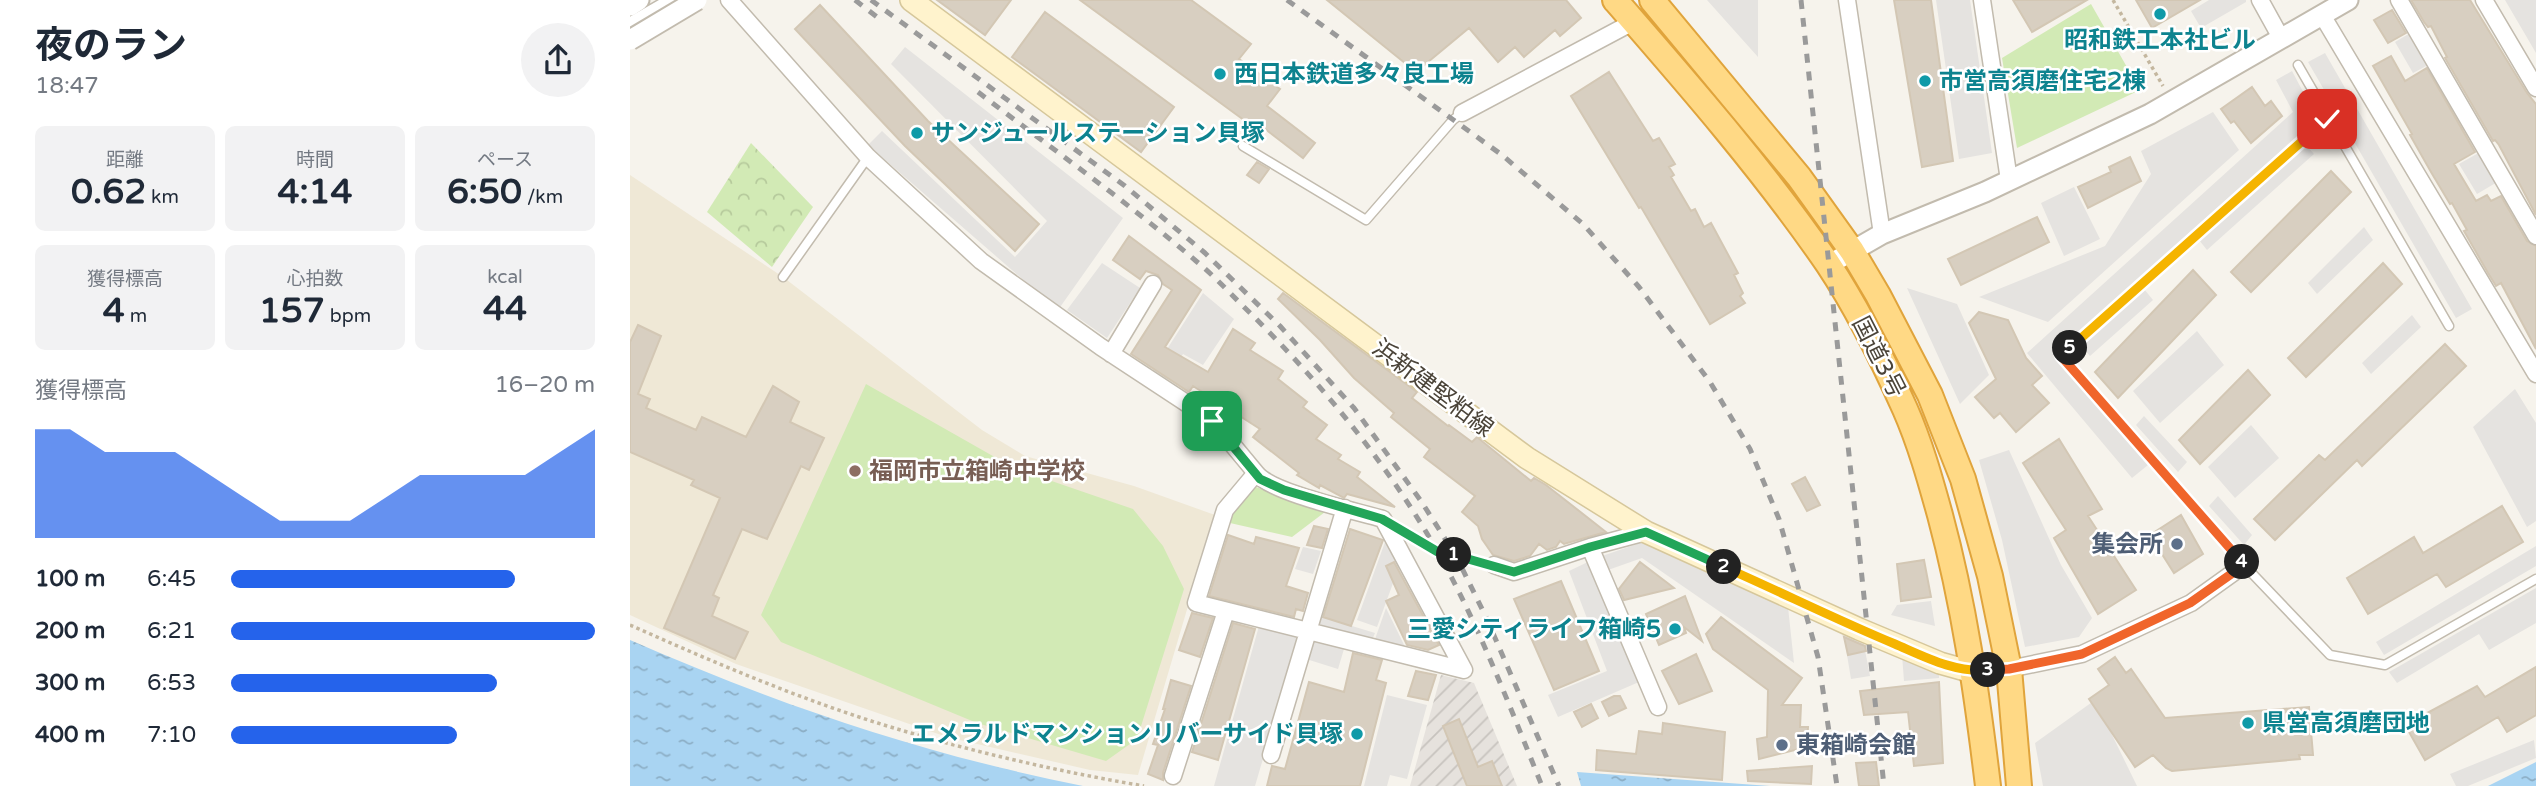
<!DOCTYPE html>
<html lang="ja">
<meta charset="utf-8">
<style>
body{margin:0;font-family:"Varela Round","Noto Sans JP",sans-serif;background:#f2f2f3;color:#1f2937;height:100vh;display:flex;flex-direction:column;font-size:26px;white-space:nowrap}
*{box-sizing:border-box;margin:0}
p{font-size:23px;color:#747a83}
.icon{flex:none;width:38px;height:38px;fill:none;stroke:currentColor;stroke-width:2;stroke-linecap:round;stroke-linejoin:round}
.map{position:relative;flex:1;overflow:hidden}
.details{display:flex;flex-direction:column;background:#fff;width:630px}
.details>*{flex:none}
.pin{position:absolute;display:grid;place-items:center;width:60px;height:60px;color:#fff;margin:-30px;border-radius:14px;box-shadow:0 4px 10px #0006}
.km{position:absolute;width:35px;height:35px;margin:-18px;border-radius:50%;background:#222;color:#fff;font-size:19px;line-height:35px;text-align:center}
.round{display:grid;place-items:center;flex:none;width:74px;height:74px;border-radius:37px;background:#f2f2f3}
.head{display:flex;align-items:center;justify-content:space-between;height:119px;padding:0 35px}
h1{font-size:38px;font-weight:700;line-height:52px}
.metrics{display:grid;grid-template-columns:repeat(3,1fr);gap:10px;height:119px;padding:7px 35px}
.metrics div{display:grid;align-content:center;border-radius:10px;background:#f2f2f3;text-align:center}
.metrics b{font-size:35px;font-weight:700}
.metrics small{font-size:19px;font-weight:400}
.metrics p{font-size:19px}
.chart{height:196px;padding:14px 35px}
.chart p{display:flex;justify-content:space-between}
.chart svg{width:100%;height:126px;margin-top:7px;fill:#2563eb;opacity:.7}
ul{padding:0 35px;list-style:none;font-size:23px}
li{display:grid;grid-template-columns:112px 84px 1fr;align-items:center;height:52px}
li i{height:18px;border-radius:9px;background:#2563eb}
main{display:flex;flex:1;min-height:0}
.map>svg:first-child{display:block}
.industrial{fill:url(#industrial-furrows)}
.education{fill:#efe8d6}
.green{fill:#d2eab5}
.forest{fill:url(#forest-crowns)}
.parking{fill:#e5e3e0}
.water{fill:url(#water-ripples)}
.building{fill:#d8cfc1;stroke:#d3c7b4;stroke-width:2}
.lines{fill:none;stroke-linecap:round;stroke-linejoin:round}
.service-casing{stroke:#c2bbae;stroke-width:11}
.minor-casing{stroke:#c2bbae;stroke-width:19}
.tertiary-casing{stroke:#c2bbae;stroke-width:23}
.secondary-casing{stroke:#d6c79b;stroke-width:24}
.trunk-casing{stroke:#e0a43c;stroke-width:28}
.path{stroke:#c4b79f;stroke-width:3.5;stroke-dasharray:3.5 3.5;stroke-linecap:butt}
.service{stroke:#fff;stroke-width:8}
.minor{stroke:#fff;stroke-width:16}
.tertiary{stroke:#fff;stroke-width:19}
.secondary{stroke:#fff3cd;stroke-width:21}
.trunk{stroke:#ffd985;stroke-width:24}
.rail{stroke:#9a9a9a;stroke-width:5;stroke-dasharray:9 9;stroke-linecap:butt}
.tertiary-bridge-casing{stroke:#c2bbae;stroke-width:23;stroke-linecap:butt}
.tertiary-bridge{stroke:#fff;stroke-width:19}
.split-1-casing{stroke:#fff;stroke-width:14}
.split-2-casing{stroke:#fff;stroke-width:14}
.split-3-casing{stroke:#fff;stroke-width:14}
.split-4-casing{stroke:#fff;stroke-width:14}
.split-5-casing{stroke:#fff;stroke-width:14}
.split-6-casing{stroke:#fff;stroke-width:14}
.split-1{stroke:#22a559;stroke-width:9}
.split-2{stroke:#22a559;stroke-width:9}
.split-3{stroke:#f5b400;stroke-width:9}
.split-4{stroke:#f0652b;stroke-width:9}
.split-5{stroke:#f0652b;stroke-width:9}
.split-6{stroke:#f5b400;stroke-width:9}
.culture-dot{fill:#0f9aa8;stroke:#fff;stroke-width:2.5}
.education-dot{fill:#8d6e63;stroke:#fff;stroke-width:2.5}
.service-dot{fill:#5c6f8a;stroke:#fff;stroke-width:2.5}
.labels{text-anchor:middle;stroke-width:5;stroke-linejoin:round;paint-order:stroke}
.culture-label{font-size:24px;font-weight:bold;fill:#0d838f;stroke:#fff;text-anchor:start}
.street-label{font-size:24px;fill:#4b4439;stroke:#fff}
.education-label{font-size:24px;font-weight:bold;fill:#785e54;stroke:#fff;text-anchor:start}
.service-label{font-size:24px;font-weight:bold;fill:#4e5e75;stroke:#fff;text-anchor:end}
</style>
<main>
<section class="details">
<div class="head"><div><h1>夜のラン</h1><p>18:47</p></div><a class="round"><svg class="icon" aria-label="share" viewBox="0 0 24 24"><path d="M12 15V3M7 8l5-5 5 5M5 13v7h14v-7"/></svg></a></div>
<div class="metrics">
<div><p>距離</p><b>0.62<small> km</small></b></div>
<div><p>時間</p><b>4:14</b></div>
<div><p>ペース</p><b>6:50<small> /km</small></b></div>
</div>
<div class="metrics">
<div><p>獲得標高</p><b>4<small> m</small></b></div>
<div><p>心拍数</p><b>157<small> bpm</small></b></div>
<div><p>kcal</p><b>44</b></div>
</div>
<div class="chart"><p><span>獲得標高</span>16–20 m</p>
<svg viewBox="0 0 160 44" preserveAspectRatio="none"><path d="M0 44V6L10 6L20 14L30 14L40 14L50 22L60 30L70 38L80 38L90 38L100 30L110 22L120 22L130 22L140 22L150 14L160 6V44z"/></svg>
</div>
<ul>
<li><b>100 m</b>6:45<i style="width:78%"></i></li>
<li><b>200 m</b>6:21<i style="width:100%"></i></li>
<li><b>300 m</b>6:53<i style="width:73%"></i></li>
<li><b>400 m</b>7:10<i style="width:62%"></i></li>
</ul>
</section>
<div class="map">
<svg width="1906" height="786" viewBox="0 0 1906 786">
<defs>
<pattern id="industrial-furrows" width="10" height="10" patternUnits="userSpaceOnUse" patternTransform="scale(1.75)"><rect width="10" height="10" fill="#e6e2dd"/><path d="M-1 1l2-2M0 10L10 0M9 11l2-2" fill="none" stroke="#c7c3be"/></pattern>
<pattern id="forest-crowns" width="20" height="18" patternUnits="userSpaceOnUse" patternTransform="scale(1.75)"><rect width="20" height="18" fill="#d2eab5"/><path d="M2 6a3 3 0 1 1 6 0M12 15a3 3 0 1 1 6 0" fill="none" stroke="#b6ca9c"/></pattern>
<pattern id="water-ripples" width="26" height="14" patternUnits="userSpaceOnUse" patternTransform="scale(1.75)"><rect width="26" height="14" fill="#a9d4f2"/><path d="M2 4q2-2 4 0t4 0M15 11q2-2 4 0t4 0" fill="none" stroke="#8caec5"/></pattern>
</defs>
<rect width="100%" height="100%" fill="#f6f3ec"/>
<path class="industrial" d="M811,675L844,683L887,786H780Z"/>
<path class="education" d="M0,175L153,277L352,430L395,456L504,486L585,515L508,775L460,770L317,737L106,664L0,615Z"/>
<path class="green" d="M1461,4L1510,90L1387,148L1372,58Z
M236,384L384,468L503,509L533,546L554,589L507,739L476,761L347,723L151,642L131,615Z
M623,486L695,512L662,537L600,523L603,511Z"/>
<path class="forest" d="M121,143L183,207L142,267L77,212Z"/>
<path class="parking" d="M1077,0H1128V57Z
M1306,0H1340L1362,153L1329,159Z
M1579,0H1616V2L1571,28L1561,11Z
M1875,0H1906V53Z
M1782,32L1800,64L1783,73L1765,42Z
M275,47L493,218L428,310L238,145L252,131L385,257L417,221L261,64Z
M1695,53L1842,309L1826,318L1678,62Z
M1662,71L1687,118L1423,356L1518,465L1502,478L1397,353L1663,112L1646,80Z
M1583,112L1609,150L1418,322L1349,297L1475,246L1521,174L1511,151Z
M1676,145L1684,154L1577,250L1569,240Z
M1852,151L1869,181L1847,194L1829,164Z
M1444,187L1470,239L1434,256L1411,203Z
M1734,227L1743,240L1687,294L1678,283Z
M472,263L510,288L477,338L437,310Z
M1277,288L1327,304L1359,375L1330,404Z
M1514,289L1523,300L1460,356L1451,346Z
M573,293L604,319L573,365L553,354L537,379L523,371Z
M1782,315L1791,327L1741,374L1732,363Z
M1567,331L1594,365L1530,423L1503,391Z
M1885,389L1906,423V521L1897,527L1843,427Z
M1514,416L1557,462L1548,472L1506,425Z
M1621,425L1649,458L1605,498L1578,467Z
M1379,450L1431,565L1462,618L1449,637L1395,647L1372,540L1349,460Z
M1588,496L1622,535L1614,545L1579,506Z
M1019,540L1158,607L1164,663L1012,558L978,570L972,556Z
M755,542L762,545L770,564L747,627L727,620Z
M1906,546V566L1754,655L1746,642Z
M673,547L691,551L683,574L665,569Z
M960,561L1009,682L928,717L918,695L977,671L939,571Z
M1906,588V623L1859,650L1849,634L1767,683L1759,672Z
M1301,601L1305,626L1261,615L1267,605Z
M756,608L777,651L744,642Z
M686,615L745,633L740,645L681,629Z
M629,626L669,636L625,786H584Z
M1213,631L1233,640L1240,676L1221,679Z
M679,639L714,649L708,669L673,658Z
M1272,655L1309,668V678L1274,681Z
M757,695L797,705L777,779L760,775L757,786H734Z
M1465,700L1507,786H1413L1405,743Z
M1904,740L1906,758L1838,786H1826L1820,774Z"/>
<path class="water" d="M0,640C149,705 293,754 453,786H0Z
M1906,762V786H1858Z
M947,772L1140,786H951Z"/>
<path class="building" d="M307,0H381L355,35Z
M450,0H561L621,44L609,59L650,89L637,106L685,143L673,158L626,122L622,126Z
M697,0H936L951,18L930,36L925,30L894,57L885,47L868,62L839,28L786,72Z
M1264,0H1301L1323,161L1292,167Z
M1383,0H1457L1402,32Z
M1506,0H1570L1522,28Z
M1781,0H1840L1897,93L1906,104V215L1869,145L1865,140L1863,141L1815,58L1817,57L1801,26L1798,27L1794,22Z
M190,5L298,121L409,224L385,251L275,146L165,29Z
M1762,10L1776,33L1758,43L1744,20Z
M415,12L544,107L511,152L382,57Z
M1761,56L1775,81L1797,68L1845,152L1824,164L1846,201L1857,195L1861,201L1871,196L1897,241L1906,246V349L1871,283L1866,286L1858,273L1834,231L1837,230L1822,203L1820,204L1801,172L1780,135L1782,134L1743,66Z
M979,72L1023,141L1029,138L1045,164L1039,167L1044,175L1041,177L1061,211L1065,209L1074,227L1081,223L1108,273L1104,275L1113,293L1110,296L1115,303L1080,324L1011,207L1009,208L941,96Z
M1622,87L1635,106L1641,101L1652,116L1621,143L1604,121L1601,123L1591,109Z
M1500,157L1511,181L1458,208L1448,187L1481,172L1479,167Z
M627,162L639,169L629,183L617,175Z
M1701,171L1721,192L1621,292L1601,272Z
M1407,217L1419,242L1331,285L1318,259Z
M499,236L571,290L535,347L578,372L603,329L625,343L620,350L653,371L648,379L677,402L673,407L697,425L686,439L711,455L708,459L730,472L727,477L765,507L717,494L714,498L690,485L689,488L667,475L669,473L623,437L630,429L563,386L559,392L501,354L542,290L533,284L528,275L516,271L510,279L483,260Z
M1753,263L1772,284L1676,377L1658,358Z
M1563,270L1586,295L1488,398L1465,372Z
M653,293L787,392L782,398L818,426L819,425L842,442L847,437L901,481L904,478L916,485L976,532L934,544L930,541L926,547L917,550L909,544L900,556L884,561L863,555L852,539L848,526L832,512L845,496L794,457L800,449L761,417L764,413L724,378L690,340L648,299Z
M1349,312L1378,320L1396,358L1412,376L1402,385L1419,403L1386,432L1370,413L1364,418L1345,397L1366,379L1339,323Z
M8,325L31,336L8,394L20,399L16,408L66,430L72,417L116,437L143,386L169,402L160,422L194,438L179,470L171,466L137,539L112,529L83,595L89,598L82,616L118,632L105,659L34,628L90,498L61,485L64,480L0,452V342Z
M1815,344L1836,366L1732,466L1727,460L1645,540L1624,519L1689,455L1695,460Z
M1618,370L1640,395L1570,464L1549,440Z
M1429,439L1472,509L1458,516L1506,590L1468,614L1424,538L1436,530L1393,463Z
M1175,477L1190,505L1177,511L1162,484Z
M1872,506L1893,542L1816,587L1807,574L1738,614L1717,578L1784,537L1793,553Z
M1551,515L1573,554L1544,573L1520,535Z
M684,526L698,529L692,548L677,545Z
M720,529L753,540L721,626L693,617Z
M598,535L624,544L626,537L669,548L656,586L678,593L673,611L666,609L664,617L579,596Z
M1294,560L1301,597L1271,601L1267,564Z
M764,562L809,645L798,650L777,645L756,601L769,595L756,566Z
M1010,562L1044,588L994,600L989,589Z
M931,581L969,671L924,690L884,599Z
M1055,596L1072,641L1054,627L1056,633L1029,645L1016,614Z
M562,613L583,618L570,657L549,650Z
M1091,617L1172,678L1152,705H1171L1170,727H1178L1177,747L1129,759L1127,739L1137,737L1138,690L1083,649L1076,634Z
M603,623L625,629L588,760L562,752Z
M1214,637L1235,646L1236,651L1218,655Z
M723,653L752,660L746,680L756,683L730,786H637L642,766L655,769L679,682L714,692Z
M1066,654L1082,691L1049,704L1032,671Z
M1485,657L1496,673L1501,669L1535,718L1679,707L1683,755H1669L1670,759L1542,771L1536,768L1523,755L1505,767L1459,699L1479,685L1468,669Z
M1906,667V715L1877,732L1868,717L1795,760L1775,725L1847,686L1855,697Z
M786,671L806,675L798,700L778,696Z
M541,680L561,686L533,773V780L518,774L528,745L523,744L535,709H533Z
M1309,682L1313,763L1284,766L1278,712L1234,715L1230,691Z
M984,696H990L996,708L979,716L972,702Z
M961,704L968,718L952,727L944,712Z
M829,719L848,767L862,761L872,786H837L813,726Z
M1033,723L1095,732L1092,780L966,770L967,750L1006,754L1009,731L1032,734Z
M1246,762L1249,786H1229L1226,763Z
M1182,766L1181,784L1118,781L1117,771Z"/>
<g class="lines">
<g class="service-casing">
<path id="service" d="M1668,65L1819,326
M1697,119L1431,356L1614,565L1700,655L1755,665L1906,579
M613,146L736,220L823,120L832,113
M153,277L238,157"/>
</g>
<g class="minor-casing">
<path id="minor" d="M99,0L238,157L351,261L471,347L582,420L626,473C641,493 726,511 753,519L834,670L566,603L595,510L626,473
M1217,0L1252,234
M1352,0L1379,180
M1630,0L1651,38
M1769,0L1906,236
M1854,0L1906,88
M1692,15L1906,374
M0,26L45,0
M832,113L1003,22
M481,354L523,284
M960,547L1028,707
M864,565L884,572L960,547L1016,532
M1379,669L1452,654L1561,603L1614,565
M641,755L715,508
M543,776L596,611"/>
</g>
<g class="tertiary-casing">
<path id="tertiary" d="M0,6L9,0
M1198,265L1252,234L1355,192L1520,114L1718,0"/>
</g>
<g class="secondary-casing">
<path id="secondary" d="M281,0L897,458L1016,532L1229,629L1310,663L1342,672L1379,669"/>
</g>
<g class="trunk-casing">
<path id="trunk" d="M985,0C1059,85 1134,171 1198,264C1228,309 1253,360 1275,409C1290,443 1300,479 1310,515C1334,604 1347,694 1358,786
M1022,0L1169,177L1222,251L1248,295L1300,395L1333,479L1360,576L1379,669L1389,786"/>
</g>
<path class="path" d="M1483,0L1533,86
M781,536L808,552L849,561
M0,625C83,662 167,698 254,725C339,751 426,771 514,786"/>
<use href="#service" class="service"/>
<use href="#minor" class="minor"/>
<use href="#tertiary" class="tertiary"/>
<use href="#secondary" class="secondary"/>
<use href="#trunk" class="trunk"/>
<path class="rail" d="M225,0L247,17
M241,0L495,186L575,253L650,326L724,408L791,501L826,556L856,617L929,786
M657,0L872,155L953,224L1009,287L1080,382L1120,449L1149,519L1188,657L1207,786
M1171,0L1254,786
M348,92C421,148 496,201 566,261C582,274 597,290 612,305C687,378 757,462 809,554C850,628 880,707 912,786"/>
<g class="tertiary-bridge-casing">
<path id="tertiary-bridge" d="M0,40L67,0"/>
</g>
<use href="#tertiary-bridge" class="tertiary-bridge"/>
</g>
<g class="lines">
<g class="split-1-casing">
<path id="split-1" d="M582,421L630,479L654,490L752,519L808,552L824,555"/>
</g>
<g class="split-2-casing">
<path id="split-2" d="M824,555L884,572L960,547L1016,532L1094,567"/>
</g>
<g class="split-3-casing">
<path id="split-3" d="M1094,567C1151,592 1207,620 1265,644C1295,657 1325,673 1358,670"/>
</g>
<g class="split-4-casing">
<path id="split-4" d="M1358,670L1379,669L1452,654L1560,603L1614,565L1612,562"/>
</g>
<g class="split-5-casing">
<path id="split-5" d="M1440,348L1431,356L1612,562"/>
</g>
<g class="split-6-casing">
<path id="split-6" d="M1440,348L1697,119"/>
</g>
<use href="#split-1" class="split-1"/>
<use href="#split-2" class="split-2"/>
<use href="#split-3" class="split-3"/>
<use href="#split-4" class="split-4"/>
<use href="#split-5" class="split-5"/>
<use href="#split-6" class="split-6"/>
</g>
<g class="culture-dot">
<circle cx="1530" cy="14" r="7"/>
<circle cx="590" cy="74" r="7"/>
<circle cx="1295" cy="81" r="7"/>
<circle cx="287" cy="133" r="7"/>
<circle cx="1045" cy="629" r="7"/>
<circle cx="1618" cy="723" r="7"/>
<circle cx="727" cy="734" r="7"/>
</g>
<circle class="education-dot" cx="225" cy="471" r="7"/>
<g class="service-dot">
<circle cx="1547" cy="544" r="7"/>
<circle cx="1152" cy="745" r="7"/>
</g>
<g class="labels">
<g class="culture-label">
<text x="1530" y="48" text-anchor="middle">昭和鉄工本社ビル</text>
<text x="604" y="82">西日本鉄道多々良工場</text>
<text x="1309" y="89">市営高須磨住宅2棟</text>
<text x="301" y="141">サンジュールステーション貝塚</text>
<text x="1031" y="637" text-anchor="end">三愛シティライフ箱崎5</text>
<text x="1632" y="731">県営高須磨団地</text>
<text x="713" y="742" text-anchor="end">エメラルドマンションリバーサイド貝塚</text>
</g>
<g class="street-label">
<text transform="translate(1249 357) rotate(63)" y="8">国道3号</text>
<text transform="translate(803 388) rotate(37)" y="8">浜新建堅粕線</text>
</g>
<g class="education-label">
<text x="239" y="479">福岡市立箱崎中学校</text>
</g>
<g class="service-label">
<text x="1533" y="552">集会所</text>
<text x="1166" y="753" text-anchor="start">東箱崎会館</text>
</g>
</g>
</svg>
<div class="pin" style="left:582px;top:421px;background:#1e9e55"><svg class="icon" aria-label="arrive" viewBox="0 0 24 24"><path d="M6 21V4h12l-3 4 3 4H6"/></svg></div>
<div class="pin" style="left:1697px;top:119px;background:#d93025"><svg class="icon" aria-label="check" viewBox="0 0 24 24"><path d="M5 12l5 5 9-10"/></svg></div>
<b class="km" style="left:824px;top:555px">1</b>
<b class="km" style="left:1094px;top:567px">2</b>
<b class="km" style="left:1358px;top:670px">3</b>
<b class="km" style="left:1612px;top:562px">4</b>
<b class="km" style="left:1440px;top:348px">5</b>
</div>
</main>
